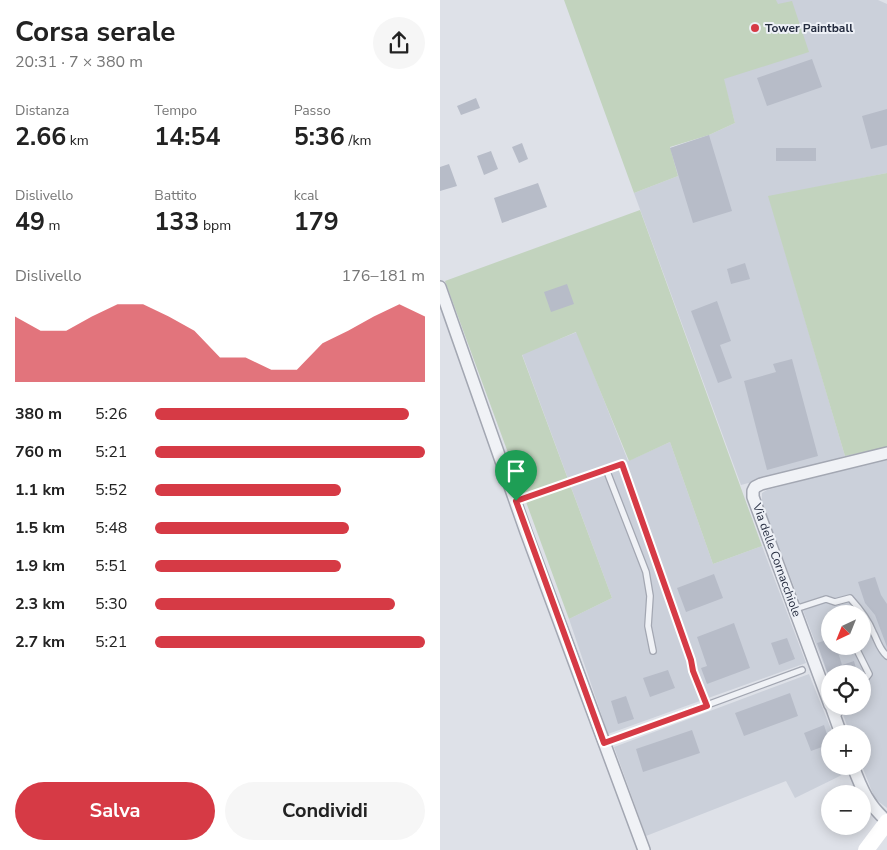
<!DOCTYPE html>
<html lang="it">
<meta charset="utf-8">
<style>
body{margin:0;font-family:"Nunito Sans",sans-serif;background:#f6f6f6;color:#222;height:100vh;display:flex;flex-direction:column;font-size:19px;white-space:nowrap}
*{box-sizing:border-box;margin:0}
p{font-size:16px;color:#767676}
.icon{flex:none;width:28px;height:28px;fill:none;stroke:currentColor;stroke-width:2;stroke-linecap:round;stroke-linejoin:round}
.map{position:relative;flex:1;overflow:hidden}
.panel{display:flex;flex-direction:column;background:#fff;width:440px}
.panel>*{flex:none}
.needle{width:32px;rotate:223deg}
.tools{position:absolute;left:381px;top:605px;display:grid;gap:10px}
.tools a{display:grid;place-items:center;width:50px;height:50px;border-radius:50%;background:#fff;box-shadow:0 2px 12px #0003;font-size:25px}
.pin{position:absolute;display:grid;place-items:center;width:42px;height:42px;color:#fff;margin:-51px -21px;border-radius:50% 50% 50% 0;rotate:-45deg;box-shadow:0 0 5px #0007}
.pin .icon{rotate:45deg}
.round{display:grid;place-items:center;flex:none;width:52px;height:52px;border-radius:26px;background:#f6f6f6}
.summary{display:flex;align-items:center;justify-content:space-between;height:85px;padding:0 15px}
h1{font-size:28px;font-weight:700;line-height:38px}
.metrics{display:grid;grid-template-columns:repeat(3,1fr);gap:8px;height:85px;padding:5px 15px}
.metrics div{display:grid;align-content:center}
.metrics b{font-size:25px;font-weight:700}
.metrics small{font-size:14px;font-weight:400}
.metrics p{font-size:14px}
.chart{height:140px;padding:10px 15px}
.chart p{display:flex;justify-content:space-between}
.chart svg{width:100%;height:90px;margin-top:5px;fill:#d63a45;opacity:.7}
.cta{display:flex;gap:10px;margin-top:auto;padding:10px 15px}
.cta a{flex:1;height:58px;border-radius:30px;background:#d63a45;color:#fff;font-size:20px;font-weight:700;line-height:58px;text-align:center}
.cta a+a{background:#f6f6f6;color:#222}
ul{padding:0 15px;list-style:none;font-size:16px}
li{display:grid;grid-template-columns:80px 60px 1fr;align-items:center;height:38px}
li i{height:12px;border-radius:6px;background:#d63a45}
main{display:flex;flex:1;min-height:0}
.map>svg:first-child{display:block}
.built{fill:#cbd0da;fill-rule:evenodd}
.green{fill:#c2d3be}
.building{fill:#b7bcc8}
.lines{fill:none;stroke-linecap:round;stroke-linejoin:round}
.service-casing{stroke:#a3a7b2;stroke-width:8}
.minor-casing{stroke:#a3a7b2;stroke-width:14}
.service{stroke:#f0f2f6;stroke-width:5.5}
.minor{stroke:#f0f2f6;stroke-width:11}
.secondary{stroke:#fff;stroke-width:16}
.route-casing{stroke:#fff;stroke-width:10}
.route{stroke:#d63a45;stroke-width:6}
.poi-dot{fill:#d63a45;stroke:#edf0f6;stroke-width:2}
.labels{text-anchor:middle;stroke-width:4;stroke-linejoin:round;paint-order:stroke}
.poi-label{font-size:12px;font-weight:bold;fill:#262d40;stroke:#edf0f6;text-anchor:start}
.street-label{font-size:12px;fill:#262d40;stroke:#edf0f6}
</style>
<main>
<section class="panel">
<div class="summary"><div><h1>Corsa serale</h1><p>20:31 · 7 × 380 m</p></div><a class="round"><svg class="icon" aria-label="share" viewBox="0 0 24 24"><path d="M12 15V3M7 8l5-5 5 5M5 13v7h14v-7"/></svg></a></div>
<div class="metrics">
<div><p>Distanza</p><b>2.66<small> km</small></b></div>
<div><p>Tempo</p><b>14:54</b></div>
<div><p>Passo</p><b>5:36<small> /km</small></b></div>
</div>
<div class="metrics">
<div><p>Dislivello</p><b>49<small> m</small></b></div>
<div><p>Battito</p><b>133<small> bpm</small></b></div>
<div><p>kcal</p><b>179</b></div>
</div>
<div class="chart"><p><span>Dislivello</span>176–181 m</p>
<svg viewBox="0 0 160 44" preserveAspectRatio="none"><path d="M0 44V12L10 19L20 19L30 12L40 6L50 6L60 12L70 19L80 32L90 32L100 38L110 38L120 25L130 19L140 12L150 6L160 12V44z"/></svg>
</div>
<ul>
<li><b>380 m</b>5:26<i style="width:94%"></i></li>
<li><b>760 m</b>5:21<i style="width:100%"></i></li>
<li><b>1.1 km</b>5:52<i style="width:69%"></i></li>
<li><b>1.5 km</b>5:48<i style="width:72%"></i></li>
<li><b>1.9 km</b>5:51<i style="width:69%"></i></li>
<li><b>2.3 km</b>5:30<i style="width:89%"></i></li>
<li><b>2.7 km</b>5:21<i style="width:100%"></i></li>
</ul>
<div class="cta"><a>Salva</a><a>Condividi</a></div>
</section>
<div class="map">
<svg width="447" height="850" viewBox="0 0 447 850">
<rect width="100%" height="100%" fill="#dee1e8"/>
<path class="built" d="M262,0H438L447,4V173L329,197L405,456L391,461L301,485L194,193L238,176L230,148L269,135L295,123Z
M137,332L188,461L230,442L273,564L322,546L366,663L168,734L129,619L172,598L82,354Z
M447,458V808L435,799L422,766V734H410L400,706H422V674H390V681L322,503V493L327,490ZM390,614H422V646H390Z
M369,674L393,734H390V766H406L408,772L355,798L346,781L206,836L174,747Z"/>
<path class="green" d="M124,0H336L338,4L352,1L369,52L284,79L295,123L269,135L230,147L238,176L194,193Z
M447,173V447L405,456L328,196Z
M200,210L322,546L273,564L230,442L189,461L136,332L82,355L172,598L129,619L5,281Z"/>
<path class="building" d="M372,59L382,87L327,106L317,78Z
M36,98L40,108L21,115L17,106Z
M447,109V145L431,149L422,116Z
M269,135L292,211L253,223L230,148Z
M82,143L88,159L79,163L72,147Z
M336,148H376V161H336Z
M51,151L58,169L44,175L37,156Z
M9,164L17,186L0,191V167Z
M98,183L107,207L62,223L54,198Z
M305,263L310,279L291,284L287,269Z
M127,284L134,304L111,312L104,292Z
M277,301L291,341L280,345L292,378L278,383L251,311Z
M352,359L378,456L327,470L304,381L336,372L333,364Z
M274,574L283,598L246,612L237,588Z
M435,577L441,595L447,604V647L435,615L425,603L418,582Z
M294,623L310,668L267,684L261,668L267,666L257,637Z
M347,638L355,659L339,665L331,643Z
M390,639V646H396L402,665L414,661L417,672L390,674V680L377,643Z
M228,670L235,688L210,697L203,678Z
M350,693L358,716L304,736L295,713Z
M186,696L194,719L178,724L171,701Z
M384,725L390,744L371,751L364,733Z
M252,730L260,753L203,772L196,749Z"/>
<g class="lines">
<g class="service-casing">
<path id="service" d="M166,469L206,572L210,596L208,626L213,651
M75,501L182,464L251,660L253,671L267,705
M355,609L386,599L395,602L410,598C419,608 428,619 433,632C438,641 439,649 447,656
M415,646L429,674L422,683
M395,718L405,706
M164,743L362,670"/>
</g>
<g class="minor-casing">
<path id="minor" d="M0,287L86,532L204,850
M390,705L313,497V491L315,487L321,484L447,453
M391,706L401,734
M413,766C421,788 429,806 447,821"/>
</g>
<use href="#service" class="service"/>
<use href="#minor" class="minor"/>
<path class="secondary" d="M426,850L447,822"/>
</g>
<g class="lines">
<g class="route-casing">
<path id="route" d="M182,464L251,660L253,671L267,706L164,743L76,501Z"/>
</g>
<use href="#route" class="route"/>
</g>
<circle class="poi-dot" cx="315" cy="28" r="5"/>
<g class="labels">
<g class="poi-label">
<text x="325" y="32">Tower Paintball</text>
</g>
<g class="street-label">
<text transform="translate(337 560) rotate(70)" y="4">Via delle Cornacchiole</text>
</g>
</g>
</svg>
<div class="tools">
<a><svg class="needle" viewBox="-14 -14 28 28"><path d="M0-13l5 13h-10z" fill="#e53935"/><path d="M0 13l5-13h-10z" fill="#767676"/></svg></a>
<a><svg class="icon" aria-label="locate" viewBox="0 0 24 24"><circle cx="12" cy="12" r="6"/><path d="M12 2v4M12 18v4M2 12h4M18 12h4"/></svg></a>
<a>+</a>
<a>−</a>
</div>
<div class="pin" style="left:76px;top:501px;background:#1e9e55"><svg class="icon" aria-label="arrive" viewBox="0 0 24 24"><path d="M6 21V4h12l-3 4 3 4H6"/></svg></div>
</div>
</main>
